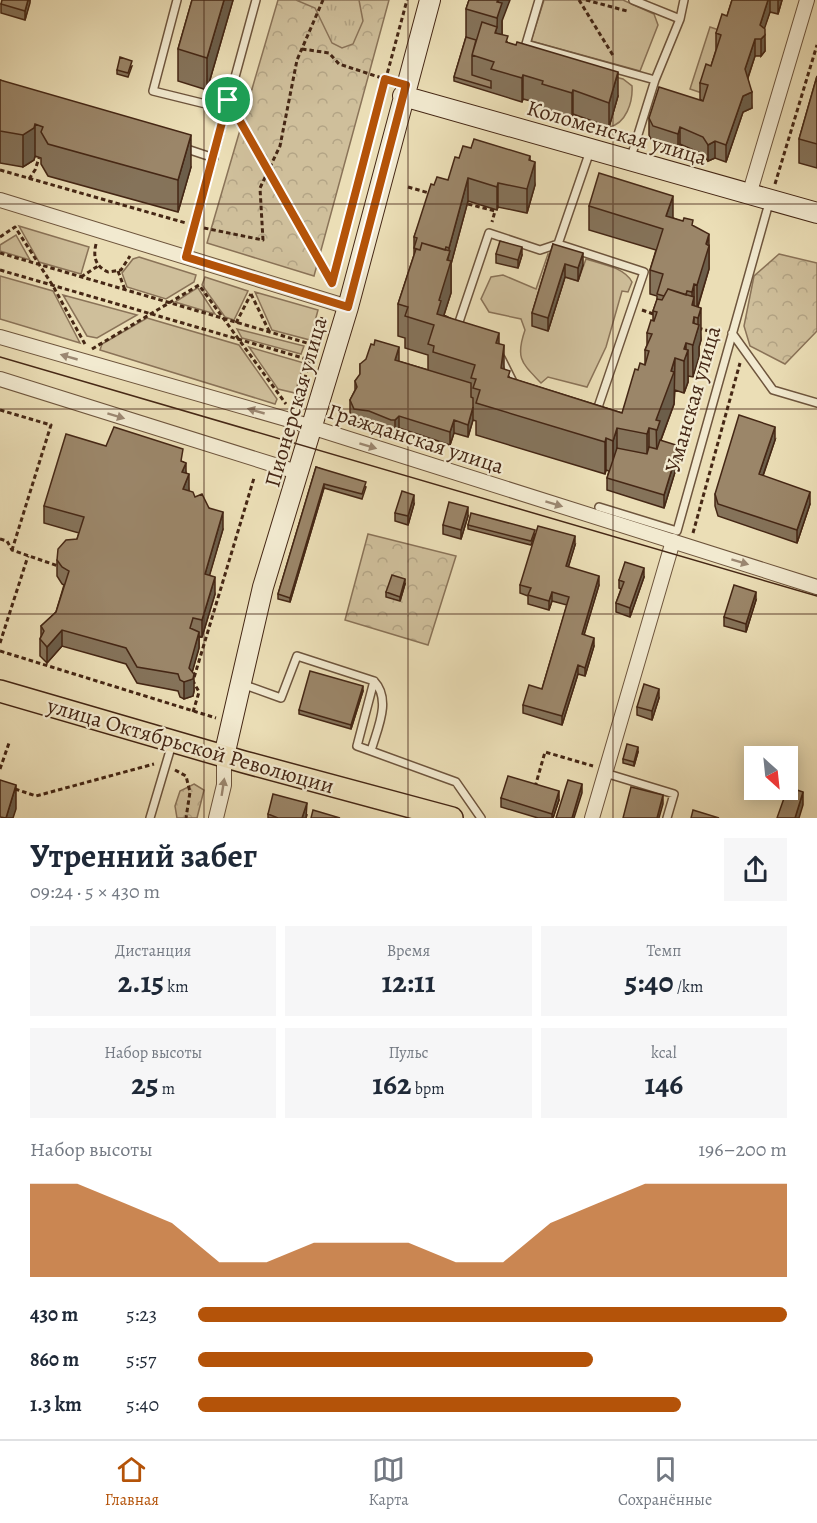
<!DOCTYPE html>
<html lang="ru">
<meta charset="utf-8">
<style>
body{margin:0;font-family:Alegreya,serif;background:#f6f6f7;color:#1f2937;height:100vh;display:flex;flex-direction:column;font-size:22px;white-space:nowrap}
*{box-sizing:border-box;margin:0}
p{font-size:20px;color:#747a83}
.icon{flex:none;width:33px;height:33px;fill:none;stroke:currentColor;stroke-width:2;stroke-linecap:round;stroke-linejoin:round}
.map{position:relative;height:818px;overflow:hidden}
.panel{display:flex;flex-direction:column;background:#fff;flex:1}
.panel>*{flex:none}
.needle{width:39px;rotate:153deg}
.controls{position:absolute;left:744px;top:746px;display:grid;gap:12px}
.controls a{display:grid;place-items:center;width:54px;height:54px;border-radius:0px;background:#fff;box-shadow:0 3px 15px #0003;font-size:30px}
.pin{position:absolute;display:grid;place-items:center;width:51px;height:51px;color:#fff;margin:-26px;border:3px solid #fff;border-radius:50%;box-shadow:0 2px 6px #0007}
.round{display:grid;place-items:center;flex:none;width:63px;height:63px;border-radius:0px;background:#f6f6f7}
.head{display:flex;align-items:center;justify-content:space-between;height:102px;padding:0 30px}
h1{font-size:33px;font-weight:700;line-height:45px}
.stats{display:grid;grid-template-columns:repeat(3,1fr);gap:9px;height:102px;padding:6px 30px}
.stats div{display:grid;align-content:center;border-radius:0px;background:#f6f6f7;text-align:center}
.stats b{font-size:30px;font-weight:700}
.stats small{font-size:16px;font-weight:400}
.stats p{font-size:16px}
.chart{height:168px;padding:12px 30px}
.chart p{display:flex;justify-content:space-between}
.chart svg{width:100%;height:108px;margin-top:6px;fill:#b45309;opacity:.7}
ul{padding:0 30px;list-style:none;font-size:20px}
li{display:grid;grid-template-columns:96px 72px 1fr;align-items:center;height:45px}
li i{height:15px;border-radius:8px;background:#b45309}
.menu{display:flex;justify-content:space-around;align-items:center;height:84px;border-top:2px solid #e0e1e3;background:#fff;font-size:16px;color:#747a83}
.menu a{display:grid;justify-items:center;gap:3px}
.menu .active{color:#b45309}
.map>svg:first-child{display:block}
.grass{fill:#cfbf9b;stroke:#8a7358;stroke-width:1.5}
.forest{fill:url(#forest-crowns);stroke:#8a7358;stroke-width:1.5}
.park{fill:url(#park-tufts);stroke:#8a7358;stroke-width:1.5}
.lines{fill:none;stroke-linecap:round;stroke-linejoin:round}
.lane-casing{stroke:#6e553d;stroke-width:10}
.street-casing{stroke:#6e553d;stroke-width:16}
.secondary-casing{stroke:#452715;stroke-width:22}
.primary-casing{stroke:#452715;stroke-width:24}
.path{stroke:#452715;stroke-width:3;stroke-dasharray:4.5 3;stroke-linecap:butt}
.lane{stroke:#f2ead0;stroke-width:7}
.street{stroke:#f2ead0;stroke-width:14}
.secondary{stroke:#f2ead0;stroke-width:20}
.primary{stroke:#ebdeb6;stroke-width:21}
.tram{stroke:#452715;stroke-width:1.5}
.wall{fill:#85735a;stroke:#452715;stroke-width:1.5}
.shaded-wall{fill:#6c5e4a;stroke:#452715;stroke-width:1.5}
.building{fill:#9b8669;stroke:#452715;stroke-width:1.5}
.oneway{fill:#9c8872}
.route-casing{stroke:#fff;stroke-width:12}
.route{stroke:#b45309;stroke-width:8}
.grid{fill:none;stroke:#452715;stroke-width:1.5;stroke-opacity:0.55}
.labels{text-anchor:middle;stroke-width:4.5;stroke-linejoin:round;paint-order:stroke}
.street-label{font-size:22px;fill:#452715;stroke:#f2ead0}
</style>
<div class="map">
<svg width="817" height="818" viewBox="0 0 817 818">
<defs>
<pattern id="forest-crowns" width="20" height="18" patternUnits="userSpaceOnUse" patternTransform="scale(1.5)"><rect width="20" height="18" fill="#cfbf9b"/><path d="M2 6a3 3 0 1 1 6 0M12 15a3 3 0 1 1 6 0" fill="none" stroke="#b3a485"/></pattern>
<pattern id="park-tufts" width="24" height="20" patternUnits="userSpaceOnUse" patternTransform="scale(1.5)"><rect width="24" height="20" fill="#cfbf9b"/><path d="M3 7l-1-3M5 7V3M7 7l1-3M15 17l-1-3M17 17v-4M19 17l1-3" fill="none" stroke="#b3a485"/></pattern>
</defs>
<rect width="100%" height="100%" fill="#ebdeb6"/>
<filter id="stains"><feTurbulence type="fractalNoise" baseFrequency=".00333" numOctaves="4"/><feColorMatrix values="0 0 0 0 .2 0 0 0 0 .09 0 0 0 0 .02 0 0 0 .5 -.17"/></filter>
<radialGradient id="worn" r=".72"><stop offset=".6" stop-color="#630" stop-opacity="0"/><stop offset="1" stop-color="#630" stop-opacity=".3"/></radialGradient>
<path class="grass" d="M544,0H623L654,14L658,25L640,71L531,41Z
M710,27L722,31L721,52L702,93L690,89Z
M524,54L623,79L632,86C633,102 626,124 609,127L618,96Z
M19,226L89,247L81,274L39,262Z
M16,235L30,260L0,251V245Z
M548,254L553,256L548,331L565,277L578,281L586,259C601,264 624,267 632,282L628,292L622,291L606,347L587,387L548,377L541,383C522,363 515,359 525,330L521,319L489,312L481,299L491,277L503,275L536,289Z
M139,257L196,275L194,282L166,299L127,287L122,273L133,259Z
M0,276L53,291L80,343L0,319Z
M205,277L248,291L234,320L225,317L202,285Z
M197,288H198L215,314L175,302Z
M255,292L318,310L310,340L272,330Z
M63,295L137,315L97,338L87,336Z
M147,318L239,345L277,399L275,404L100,350L102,344Z
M237,329L304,346L301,354L242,338Z
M249,347L304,363L295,393L278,389Z"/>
<path class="forest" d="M278,0H389L314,276L207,243Z
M779,254L817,263V331L785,364L750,346L744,326L754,276Z
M368,534L456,556L428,645L345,620Z
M194,784L204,790L197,818H177L175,806L180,791Z"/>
<path class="park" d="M296,0H359L363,21L353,44L342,48L332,43L315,8Z"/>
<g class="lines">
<g class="lane-casing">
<path id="lane" d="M177,0L153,91L226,109
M539,0L526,44L655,80L631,157
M633,0L680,19
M655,80L680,19L684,0
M184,148L214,158
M590,151L558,244L644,272L596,413
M186,257L256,0
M461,326L458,325L489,233L540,250L558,244
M732,333L773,390L817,403
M501,358L515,386
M599,507L677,531L769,203
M242,684L281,698L297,656L374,681C392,700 377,729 371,751L456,782L481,818
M371,751L357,746L374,681
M605,773L674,794L667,818
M150,818L172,744"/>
</g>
<g class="street-casing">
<path id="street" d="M749,195L807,0
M0,200L348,307
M0,337L286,419L817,587
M0,379L300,473
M216,818L224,785V756
M592,818L673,541"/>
</g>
<g class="secondary-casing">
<path id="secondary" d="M403,96L817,213
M224,756L263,587L348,307L430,0"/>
</g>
<g class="primary-casing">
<path id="primary" d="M0,691L244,762L452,818"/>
</g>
<path class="path" d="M579,0L614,57
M586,0L627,11
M302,49L329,53L339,64L391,81
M236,115L331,283
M0,170L186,223
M29,179L35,170L39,158
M775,184L817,45
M408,187L429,193
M468,204L495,211L492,222
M204,228L263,240L260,188L280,146L297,60L323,0
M0,237L15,227L53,286L86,346
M96,244C93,257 95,266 108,272L121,270L130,256
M0,253L314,345
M0,270L310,360
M118,271L125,290
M81,277L98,266
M331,283L407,0
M251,294L270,333
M642,310L656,315
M236,323L251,294
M698,328L720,334
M92,349L199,285L286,404
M294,407L299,399L322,317
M0,410L51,425L12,550
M693,533L740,363
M0,539L7,541L12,550L58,566
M0,643L28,556
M0,651L216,718
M193,712L199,692L193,681L254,478
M0,769L9,743
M175,770L186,776L190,792L186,818
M535,787L545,752L593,766
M15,789L36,796L154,764"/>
<use href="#lane" class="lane"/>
<use href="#street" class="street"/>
<use href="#secondary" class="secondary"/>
<use href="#primary" class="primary"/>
<path class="tram" d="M0,357L817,596"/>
</g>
<path class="wall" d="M30,0L25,20L1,13V4Z
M192,0H233L207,90L178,81V49Z
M469,0L502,21V35L508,43L618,96L609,127L573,114L572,117L542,108V104L523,99L522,102L454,81V77L466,37V9Z
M732,0H782L778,14L770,12L764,28L765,51L761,56H755L748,78L752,108L743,112L726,162L715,158L708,161L703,154L680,144L678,151L653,143L649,135V118L703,101L700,99V83L711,66L716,50V33L727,16Z
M132,66L128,77L117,74V70Z
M817,76V168L799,163V139Z
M0,80L191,167L178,212L48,176L41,164V158L35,156L34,160L23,167L0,163Z
M471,148L530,160L535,185L527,213L498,207L497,210L468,201L451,264V293L444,315L499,344L504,369L510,378L622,413L638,370L645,365V350L647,345V333L653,321V311L657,300V296L650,294V270L656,250L589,230V206L673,218L693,226L709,245V269L698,307L701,340L699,347V357L693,377L688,376V382L684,393L675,390L674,404L661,440L679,459L664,508L607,490V478L609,471L606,470L605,474L476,435V421L473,420L468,437L454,433L450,445L399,428L395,433H391L369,423L354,422L350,412V400L355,390V381L360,375V364L398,361L428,370V355L405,348V338L398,336V304L414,255V237L434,185L448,180L459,158Z
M553,244L583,265L578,281L565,277L548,331L532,326V313Z
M496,254L522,255L518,268L496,263Z
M775,440L763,476L810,504L797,543L718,516L715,506V494Z
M106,446L183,462L186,473L189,491L195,497L209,508L223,529L209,576L215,594L202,637L199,636V648L192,672L194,691L193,696L184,699L180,697L178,691L137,683L126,664L62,646L47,663L40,656V639L41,636V626L56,612L64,585L62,584L57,576V560L77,539L79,533L44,523V506Z
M316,467L366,487L362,499L324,488L290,602L278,599V594Z
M414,504L408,525L395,521V513Z
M468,516L461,539L443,534V525Z
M468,525L535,534L531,545L468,529Z
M575,545L568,567L599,585L584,634L594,646L585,676L578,674L562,725L523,713V705L542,689L567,605L552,601L549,610L528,604V596L520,593V585Z
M644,577L630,617L616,612V603L621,589L619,588V580Z
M405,584L400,601L386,597V592Z
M756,600L746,632L724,626V617Z
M363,691L351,729L299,714V710Z
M659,698L652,720L637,715V707Z
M638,752L634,766L623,763V759Z
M501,798L559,800L553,818H538L501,807Z
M268,814L307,815L306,818H268Z"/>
<path class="shaded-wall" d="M28,0H30V3L25,20V11Z
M224,0H233L207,90V58Z
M498,0H510L502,21V35L495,33L497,27Z
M768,0H770V12L761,39L760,25Z
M778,0H782L778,14Z
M765,35V51L761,56V39Z
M755,39V56L745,86V69Z
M618,72V96L609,127V103Z
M523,75V99L522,102V78Z
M573,90V114L572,117V93Z
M752,92V108L743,112L726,162V145L743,96Z
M35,124V156L34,160L23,167V135Z
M680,127V144L678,151V134Z
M191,135V167L178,212V180Z
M715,141V158L708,161V145Z
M530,156V178L535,162V185L527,213V189Z
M468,178V201L451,264V293L441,324L437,314L439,300L449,254V248Z
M498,183V207L497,210V187Z
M673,196V219L666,216Z
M709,234V269L697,309V285Z
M522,247V255L518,268V260Z
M583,253V265L578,281V268Z
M565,264V277L548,331V318Z
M694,284V340L698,328V318L701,308V340L699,347V357L693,377L692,292Z
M499,333V365L496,343Z
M686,343V356L688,350V382L684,393V349Z
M504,345V377L501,368Z
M399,347V360L395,373V360Z
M675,358L674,404L660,442L657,462L656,420Z
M473,407V420L468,437V425Z
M399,416V428L395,433V420Z
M454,420V433L450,445V432Z
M775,427V440L759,487V474Z
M617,428V460L613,473V441Z
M649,428V460L647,466V434Z
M606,438V470L605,474V442Z
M679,446V459L664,508V495Z
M186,463V480L182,472Z
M189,474V490L183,506V489Z
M324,484V488L290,602V598Z
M810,492V504L797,543V530Z
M414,495V504L408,525V516Z
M468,507V516L461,539V530Z
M223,512V529L205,591V574Z
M575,536V545L566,575V566Z
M644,568V577L630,617V608Z
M599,576V585L582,642V634Z
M215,577V594L202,637V620Z
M405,579V584L400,601V597Z
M552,592V601L549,610V601Z
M756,592V600L746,632V624Z
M62,630V646L47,663V647Z
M199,632V648L190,680L194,674V691L193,696L184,699V682Z
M594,638V646L585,676V668Z
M578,665V674L562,725V716Z
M363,686V691L351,729V725Z
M659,689V698L652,720V711Z
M638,747V752L634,766V762Z
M582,784V793L574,818H572Z
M16,785V809L13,818H6Z
M559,791V800L553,818H552V814Z
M803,792V805L799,818H795Z
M663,795V804L659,818H657Z
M307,803L306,818H302Z"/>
<path class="building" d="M2,0H28L25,11L1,4Z
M192,0H224L207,58L178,49Z
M469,0H498L497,2L502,3L497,18L466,9Z
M732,0H768L760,25L765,29V35L761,39H755L745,69L752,92L743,96L726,145L715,141L708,145L703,137L680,127L678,134L653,126L649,118L659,87L703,101L708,85L700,83L706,64L711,66L721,35L716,33L722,14L727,16Z
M482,22L497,27L495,33L508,36L506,42L516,45L517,42L618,72L609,103L573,90L572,93L542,84L543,81L523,75L522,78L491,69L494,62L472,55Z
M466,37L476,40L472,55V75L491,81V88L454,77Z
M120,57L132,61L128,73L117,70Z
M817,76V144L799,139Z
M0,80L191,135L178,180L48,144L41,132L43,127L35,124L34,128L23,135L0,131Z
M474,139L530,156L529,160L535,162L527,189L498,183L497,187L468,178L449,248L446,247L445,250L422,243L420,250L414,248L417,238L414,237L431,184L434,185L437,177L448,180L455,157L459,158L463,146L471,148Z
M599,173L673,196L666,216L683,221L684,218L693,220L692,225L709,234L706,244L709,246L697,285L694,284L692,292L687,291L686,295L668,289L664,296L657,294L663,274L650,270L663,229L589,206Z
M500,241L522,247L518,260L496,254Z
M422,243L450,251L447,260L451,261L439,300L441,301L437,314L499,333L496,343L504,345L501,368L510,371L508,377L622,413L635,369L638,370L640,363L645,365L649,351L645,350L652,334L647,333L651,320L654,321L657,312L653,311L657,299L662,300L668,289L694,297L692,305L701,308L698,318L694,317L693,323L699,325L693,345L686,343L684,349L688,350L684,361L675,358L671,371L674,372L656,420L660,421L657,430L649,428L647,434L617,428L613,441L606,438L605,442L476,403L480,390L473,388L476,379L471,378L475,365L433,352L434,346L428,344L434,325L405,316L408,307L398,304L416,249L420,250Z
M553,244L583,253L578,268L565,264L548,318L532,313Z
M375,340L399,347L395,360L471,383V397L473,398V407L468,425L454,420L450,432L399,416L395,420H391L369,411L354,409L350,400L357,387L355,381L360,374V364L366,359L371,344L374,345Z
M739,415L775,427L759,474L810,492L797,530L718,504L715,494Z
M114,427L183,449L181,461L186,463L182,472L189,474L183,489L193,492L195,497L202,494L209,508L223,512L205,574L215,577L202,620L193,618L190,628L199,632L189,668L194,674L193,679L184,682L180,680L178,674L137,667L126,648L62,630L47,647L40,639L44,631L41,626L56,612L69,571L62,567L57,560L58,549L66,540L77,539L84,517L44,506L66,434L106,446Z
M660,440L679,446L664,495L607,478L617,448L647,454L649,447L657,449Z
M316,467L366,482L362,494L324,484L290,598L278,594Z
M402,491L414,495L408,516L395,513Z
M449,502L468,507L461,530L443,525Z
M471,513L535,530L531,541L468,525Z
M538,526L575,536L566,566L599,576L582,634L594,638L585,668L578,665L562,716L523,705L529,685L542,689L569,597L552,592L549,601L528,595L531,588L520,585Z
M625,562L644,568L630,608L616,603L624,582L619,580Z
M392,575L405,579L400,597L386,592Z
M734,585L756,592L746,624L724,617Z
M310,671L363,686L351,725L299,710Z
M644,684L659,689L652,711L637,707Z
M627,744L638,747L634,762L623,759Z
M508,776L559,791L552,814L501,798Z
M0,780L16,785L6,818L0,817Z
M568,780L582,784L572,818H556Z
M631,787L663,795L657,818H623Z
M788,787L803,792L795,818H777Z
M273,794L307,803L302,818H278L268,814Z
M313,810L340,818H311Z
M693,810L719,818H691Z"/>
<defs><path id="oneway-solid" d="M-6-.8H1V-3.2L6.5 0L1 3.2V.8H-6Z" transform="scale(1.5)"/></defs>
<g class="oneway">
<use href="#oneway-solid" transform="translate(69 357) rotate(-164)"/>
<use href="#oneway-solid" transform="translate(256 411) rotate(-164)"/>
<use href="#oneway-solid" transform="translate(116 416) rotate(17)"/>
<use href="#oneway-solid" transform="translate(368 446) rotate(17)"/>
<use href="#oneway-solid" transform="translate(554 504) rotate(17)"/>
<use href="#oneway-solid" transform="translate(740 562) rotate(17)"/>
<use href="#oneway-solid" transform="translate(223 787) rotate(-81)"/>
</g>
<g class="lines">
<g class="route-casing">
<path id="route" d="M385,79L406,85L348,307L186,257L228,100L332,283Z"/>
</g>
<use href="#route" class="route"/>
</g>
<path class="grid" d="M204,0V818M408,0V818M613,0V818M0,204H817M0,409H817M0,614H817"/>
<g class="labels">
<g class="street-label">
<text transform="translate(617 132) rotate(16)" y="8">Коломенская улица</text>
<text transform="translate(692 399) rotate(-74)" y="8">Уманская улица</text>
<text transform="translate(295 402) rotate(-74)" y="8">Пионерская улица</text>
<text transform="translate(416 438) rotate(18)" y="8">Гражданская улица</text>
<text transform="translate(191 745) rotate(16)" y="8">улица Октябрьской Революции</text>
</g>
</g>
<rect width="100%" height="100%" filter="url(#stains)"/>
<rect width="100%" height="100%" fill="url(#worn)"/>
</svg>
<div class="controls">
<a><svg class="needle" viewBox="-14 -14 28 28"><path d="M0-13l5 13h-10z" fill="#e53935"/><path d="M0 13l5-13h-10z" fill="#747a83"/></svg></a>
</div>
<div class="pin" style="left:228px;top:100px;background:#1e9e55"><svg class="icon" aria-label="arrive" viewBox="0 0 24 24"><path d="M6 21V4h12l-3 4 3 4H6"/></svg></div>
</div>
<section class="panel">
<div class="head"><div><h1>Утренний забег</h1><p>09:24 · 5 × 430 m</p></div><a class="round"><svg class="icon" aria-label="share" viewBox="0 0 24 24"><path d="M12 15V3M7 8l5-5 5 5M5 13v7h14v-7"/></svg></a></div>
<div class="stats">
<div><p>Дистанция</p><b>2.15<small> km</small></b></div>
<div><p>Время</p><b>12:11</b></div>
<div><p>Темп</p><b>5:40<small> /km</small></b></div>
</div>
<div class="stats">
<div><p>Набор высоты</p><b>25<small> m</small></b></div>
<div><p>Пульс</p><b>162<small> bpm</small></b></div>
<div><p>kcal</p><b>146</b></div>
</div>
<div class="chart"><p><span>Набор высоты</span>196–200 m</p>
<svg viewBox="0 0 160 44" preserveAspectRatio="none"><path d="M0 44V6L10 6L20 14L30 22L40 38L50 38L60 30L70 30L80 30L90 38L100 38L110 22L120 14L130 6L140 6L150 6L160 6V44z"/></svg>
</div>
<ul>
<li><b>430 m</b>5:23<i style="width:100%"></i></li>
<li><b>860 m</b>5:57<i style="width:67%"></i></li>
<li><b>1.3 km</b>5:40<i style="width:82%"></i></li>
</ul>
</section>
<nav class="menu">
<a class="active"><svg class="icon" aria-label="home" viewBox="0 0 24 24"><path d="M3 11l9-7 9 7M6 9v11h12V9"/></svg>Главная</a>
<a><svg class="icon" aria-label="map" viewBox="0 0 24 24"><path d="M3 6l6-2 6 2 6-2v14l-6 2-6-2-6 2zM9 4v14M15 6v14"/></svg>Карта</a>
<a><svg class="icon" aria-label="saved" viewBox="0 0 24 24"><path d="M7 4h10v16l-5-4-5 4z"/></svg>Сохранённые</a>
</nav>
